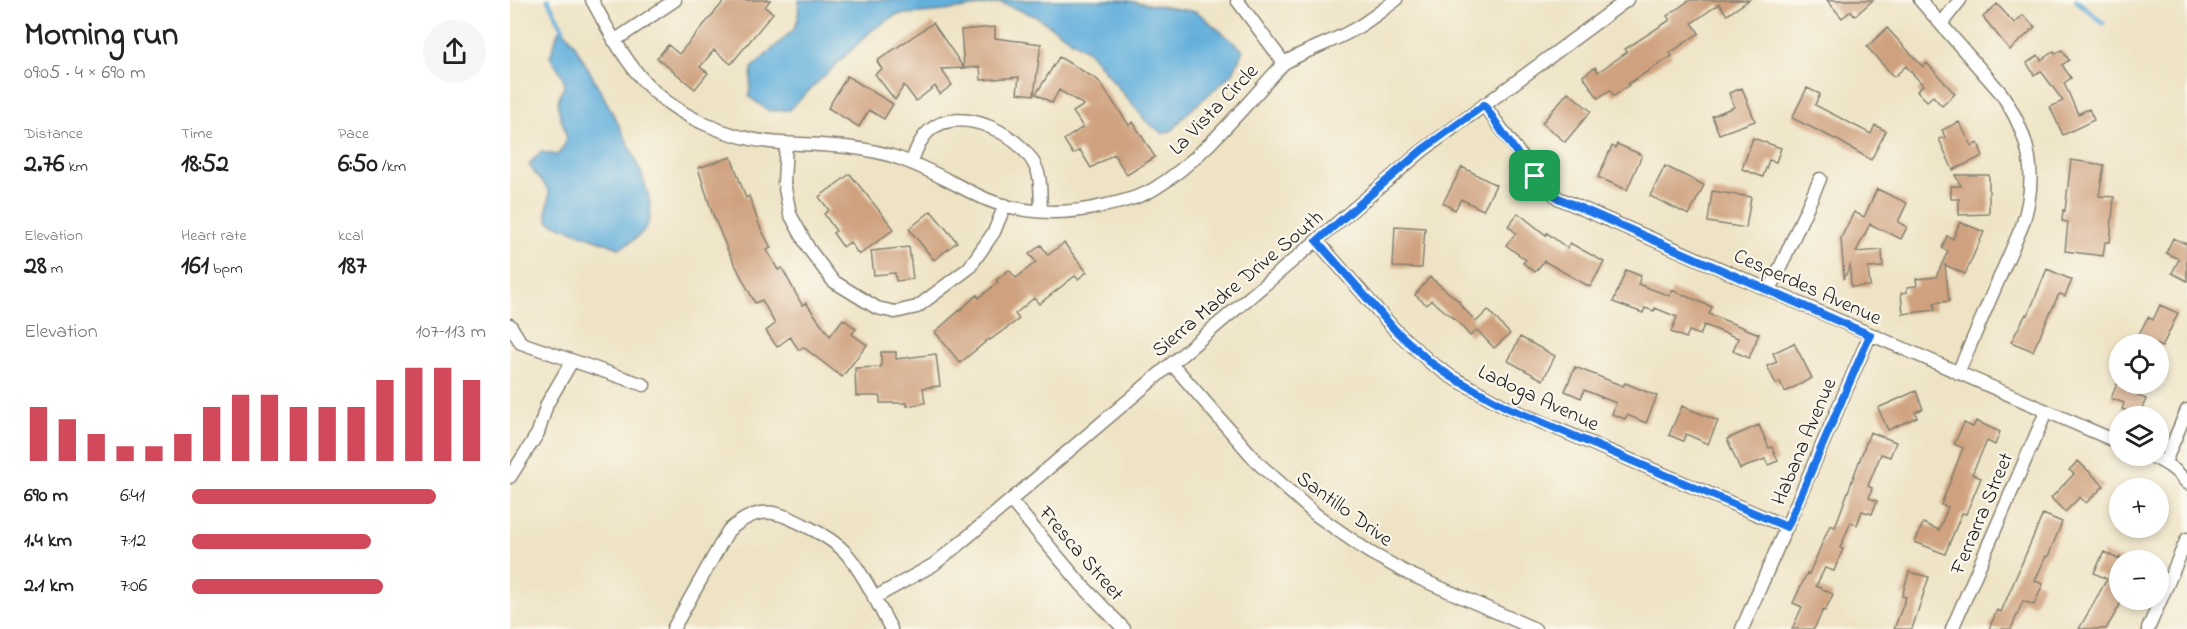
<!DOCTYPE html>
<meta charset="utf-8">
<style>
body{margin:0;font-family:"Indie Flower",sans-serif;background:#f6f6f6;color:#222;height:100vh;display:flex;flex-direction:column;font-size:22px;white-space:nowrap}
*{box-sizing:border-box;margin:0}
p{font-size:20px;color:#767676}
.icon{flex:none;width:33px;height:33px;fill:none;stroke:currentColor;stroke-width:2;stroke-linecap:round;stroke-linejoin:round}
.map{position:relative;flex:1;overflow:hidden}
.sheet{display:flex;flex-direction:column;background:#fff;width:510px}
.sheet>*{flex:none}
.fabs{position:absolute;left:1599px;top:334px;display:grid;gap:12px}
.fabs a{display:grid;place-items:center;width:60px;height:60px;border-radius:50%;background:#fff;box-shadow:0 3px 9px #0003;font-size:30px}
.pin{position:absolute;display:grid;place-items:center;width:51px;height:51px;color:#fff;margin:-26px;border-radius:12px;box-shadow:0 3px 9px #0006}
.round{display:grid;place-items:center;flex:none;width:63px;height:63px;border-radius:32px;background:#f6f6f6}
.headline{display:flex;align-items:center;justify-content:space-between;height:102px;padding:0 24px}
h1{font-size:33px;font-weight:700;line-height:45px}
.figures{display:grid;grid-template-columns:repeat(3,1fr);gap:9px;height:102px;padding:6px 24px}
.figures div{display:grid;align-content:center}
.figures b{font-size:26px;font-weight:700}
.figures small{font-size:16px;font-weight:400}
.figures p{font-size:16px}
.chart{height:168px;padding:12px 24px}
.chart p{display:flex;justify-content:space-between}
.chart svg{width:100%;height:108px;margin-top:6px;stroke:#d1495b;stroke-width:6}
ul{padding:0 24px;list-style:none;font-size:20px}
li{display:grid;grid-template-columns:96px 72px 1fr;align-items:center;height:45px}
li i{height:15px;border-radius:8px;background:#d1495b}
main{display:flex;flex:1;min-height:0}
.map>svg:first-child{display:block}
.water{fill:#62afdb;stroke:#3f667c;stroke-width:1.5}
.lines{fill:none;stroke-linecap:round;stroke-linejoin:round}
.stream{stroke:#62afdb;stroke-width:4.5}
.building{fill:#cfa17e}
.minor-casing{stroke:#858070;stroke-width:15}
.minor{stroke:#fff;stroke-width:12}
.route-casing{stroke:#fff;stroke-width:12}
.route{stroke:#1a73e8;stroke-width:8}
.labels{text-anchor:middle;stroke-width:4.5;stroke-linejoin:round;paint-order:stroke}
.street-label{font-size:21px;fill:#1c1c1c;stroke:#fbf7ec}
</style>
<main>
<section class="sheet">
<div class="headline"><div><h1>Morning run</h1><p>09:05 · 4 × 690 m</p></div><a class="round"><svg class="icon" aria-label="share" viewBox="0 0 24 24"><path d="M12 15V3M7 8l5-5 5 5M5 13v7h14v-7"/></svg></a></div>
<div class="figures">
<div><p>Distance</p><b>2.76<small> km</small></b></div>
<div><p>Time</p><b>18:52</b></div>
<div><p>Pace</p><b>6:50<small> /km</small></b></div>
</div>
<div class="figures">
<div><p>Elevation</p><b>28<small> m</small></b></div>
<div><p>Heart rate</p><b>161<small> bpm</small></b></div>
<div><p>kcal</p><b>187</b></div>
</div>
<div class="chart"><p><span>Elevation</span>107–113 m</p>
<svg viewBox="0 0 160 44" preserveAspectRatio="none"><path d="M5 44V22M15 44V27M25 44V33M35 44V38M45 44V38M55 44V33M65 44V22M75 44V17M85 44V17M95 44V22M105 44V22M115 44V22M125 44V11M135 44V6M145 44V6M155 44V11"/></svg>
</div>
<ul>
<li><b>690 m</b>6:41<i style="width:83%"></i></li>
<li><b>1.4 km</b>7:12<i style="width:61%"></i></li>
<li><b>2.1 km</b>7:06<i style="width:65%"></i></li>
</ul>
</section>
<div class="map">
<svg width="1677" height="629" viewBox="0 0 1677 629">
<rect width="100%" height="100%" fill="#fbf7ec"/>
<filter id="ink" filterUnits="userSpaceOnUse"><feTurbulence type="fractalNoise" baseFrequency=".0167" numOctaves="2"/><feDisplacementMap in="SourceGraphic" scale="12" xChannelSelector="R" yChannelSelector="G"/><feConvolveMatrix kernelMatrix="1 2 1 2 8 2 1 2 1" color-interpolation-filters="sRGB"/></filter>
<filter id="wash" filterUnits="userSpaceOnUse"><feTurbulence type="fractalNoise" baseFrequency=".008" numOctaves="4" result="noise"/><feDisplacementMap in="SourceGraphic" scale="24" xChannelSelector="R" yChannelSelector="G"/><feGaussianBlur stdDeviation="1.35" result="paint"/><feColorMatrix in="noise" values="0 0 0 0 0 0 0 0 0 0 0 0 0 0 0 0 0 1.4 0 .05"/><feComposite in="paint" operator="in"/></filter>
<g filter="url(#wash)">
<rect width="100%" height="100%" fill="#eee3c4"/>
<path class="water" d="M289,0H613L687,12L733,50L723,73L674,116L663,130L653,134L636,121L579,52L525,16L491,3L434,11L386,15L362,30L279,110L259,111L239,97L242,68L284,29L288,19Z
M53,29L65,45C83,79 147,183 140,217C137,232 122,243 109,248L39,222L36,212C46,182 30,187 19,164L31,152L47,155C67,135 48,125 48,103C48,95 55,90 54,81C53,73 44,64 40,57L48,32Z"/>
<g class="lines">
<path class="stream" d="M38,0L53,29
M1566,0L1593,23"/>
</g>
<g id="blocks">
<path class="building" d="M215,0H260L255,7L263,13L221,64L204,50L190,67L198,73L185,89L147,58L158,45L169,54Z
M1180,0H1239L1217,15L1209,4L1182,23L1189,33L1160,53L1162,56L1118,84L1119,85L1104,96L1100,90L1088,98L1073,76L1085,67L1088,72L1117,52L1115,49L1160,20L1157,16Z
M1317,0H1363L1345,16L1341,11L1332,18Z
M1487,4L1504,23L1513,15L1525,27L1500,50L1473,17Z
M423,23L454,68L431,69L442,85L430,94L425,86L406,101L394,85L385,100L365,74L372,69L367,61Z
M485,27V38L531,44L524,95L507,93L509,77L471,80L470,67L454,68L451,30Z
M1377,28L1413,67L1417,63L1445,94L1432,106L1423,96L1417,101L1407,91L1413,85L1396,66L1384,77L1357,47Z
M1552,50L1559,60L1552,65L1561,78L1554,83L1568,114L1579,109L1584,120L1553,135L1540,107L1553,101L1531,71L1524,75L1517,63L1528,55L1531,60L1544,51L1545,54Z
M549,57L588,80L619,125L623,122L645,157L617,175L604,154L581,168L570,150L563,154L554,140L573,127L563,112L574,105L549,90L542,103L526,94Z
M337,76L383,104L374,119L359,110L349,127L318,108Z
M1232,88L1245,121L1209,134L1202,116L1224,107L1219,93Z
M1297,88L1310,94L1305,105L1361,134L1365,125L1376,131L1361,160L1329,141L1282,118Z
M1058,92L1081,111L1055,142L1032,123Z
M1449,122L1462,146L1468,143L1473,156L1443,170L1429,139L1435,137L1432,130Z
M1243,138L1271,148L1266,162L1259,160L1253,177L1232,169Z
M1107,144L1132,155L1117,190L1088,177L1102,146L1105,148Z
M221,157L236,198L239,196L250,227L261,248L257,250L268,270L272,268L292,305L296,303L320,336L333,319L346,329L342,334L357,345L332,377L293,347L289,350L280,337L267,347L256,331L265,324L252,300L245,303L218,251L202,212L188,168Z
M1561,160L1594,165L1589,196L1604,197L1600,242H1595L1593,256L1555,251L1558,222L1552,221L1553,210L1555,211Z
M1155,166L1194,185L1179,215L1140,196Z
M952,167L986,185L973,210L951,199L945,210L933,203Z
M340,174L384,229L349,255L340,242L333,247L323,233L326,231L314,214L319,210L309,197Z
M1445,175H1479V214L1449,215V199H1441V186H1451Z
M1367,189L1397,203L1388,222L1397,227L1391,239L1360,224L1346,252L1372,250L1373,267L1358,268L1360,286L1341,287L1340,266L1334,278L1331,238L1344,212L1354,217Z
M1202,191L1241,197L1236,228L1198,222Z
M421,211L447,242L424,260L399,229Z
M1008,213L1036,235L1037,233L1057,248L1060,243L1094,262L1080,287L1034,261L1025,272L1013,263L1016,260L996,245L1006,233L998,226Z
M1450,222L1474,232L1455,274L1435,265L1439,301L1424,303L1425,310L1393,314L1391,293L1397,292V287L1407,286L1406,279L1426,277L1438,251L1432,248L1437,236L1443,239Z
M885,226L915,228L912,268L883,267Z
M1663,238L1676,244L1677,242V281L1662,273L1669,259L1656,253Z
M554,243L577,272L568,279L565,276L529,304L524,298L505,314L509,319L480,340L479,339L450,363L425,332L467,295L469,298L488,282L486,280L499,270L506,278L526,262L519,254L531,245L538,255Z
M399,247L403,279L386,281L385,273L364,275L361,251Z
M1537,269L1562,280L1555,296L1550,294L1548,296L1523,351L1501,342L1516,314L1518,315Z
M1116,270L1131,276L1128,284L1160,296L1162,290L1202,307L1199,314L1249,334L1239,358L1223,351L1228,338L1194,325L1190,335L1179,331L1176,338L1161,332L1167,317L1145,308L1144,311L1135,308L1133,313L1103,302Z
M920,277L950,302L949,303L966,322L978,310L1000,334L984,348L967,330L960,336L947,321L921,300L917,305L905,295Z
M1650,305L1668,313L1652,347L1628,336L1638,317L1643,320Z
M1010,337L1045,356L1033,380L998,361Z
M1284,343L1302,378L1275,392L1270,382L1266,384L1257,366L1267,362L1263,353Z
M371,352H386V359L426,354L430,386L413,388L415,403L397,406V403H370V396H346L345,368L371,367Z
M1065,367L1113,386L1115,383L1147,396L1136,423L1117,415L1115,419L1102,414L1106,403L1074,390L1071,398L1055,391Z
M1607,384H1633L1628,396L1636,399L1629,416L1612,409L1614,403L1601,398Z
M1406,391L1413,409L1405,412L1407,417L1378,430L1368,408Z
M1172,406L1208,421L1198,444L1176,434L1173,441L1159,435Z
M1466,421L1490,432L1485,445L1477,441L1462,474L1471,478L1456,514L1452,513L1435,554L1405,542L1413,523L1429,530L1438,507L1431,505L1453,448L1444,444L1454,423L1463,427Z
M1249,425L1259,448L1262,447L1268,461L1258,465L1255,459L1230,469L1217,439Z
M1360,432L1386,442L1380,457L1371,454L1358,486L1362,488L1359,498L1367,501L1362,514L1352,511L1347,525L1341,522L1330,548L1333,549L1324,571L1315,568L1306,586L1323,594L1315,611L1313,610L1304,629H1282L1292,607L1283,603L1297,573L1299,574L1320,525L1325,527Z
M1568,461L1594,486L1576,503L1570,497L1555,512L1541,498L1564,474L1559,470Z
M1533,514L1552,522L1538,557L1536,556L1525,581L1533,584L1524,605L1513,601L1501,629H1479L1487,610L1491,612Z
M1594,552L1608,559L1610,557V605L1596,629H1569L1597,579L1584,573Z
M1399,572L1419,577L1402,629H1384L1396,597L1392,596Z"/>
</g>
</g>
<g filter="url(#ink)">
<use href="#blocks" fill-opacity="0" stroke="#858070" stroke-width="1.5"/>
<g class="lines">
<g class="minor-casing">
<path id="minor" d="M82,0C97,28 112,56 133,80C166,117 221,140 270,143C310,145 353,145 391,159C417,168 440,182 465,194C505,215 554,216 597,205C612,202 632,196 644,189C693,159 735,105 774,63C796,50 820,43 843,30C858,22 872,10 886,0
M727,0L774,63
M1410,0L1491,93C1520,136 1529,176 1512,226L1448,373
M1431,24L1450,0
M104,41L165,0
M974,105L1025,175L1048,198L1610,443
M276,143L274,183L280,214L299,249L323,281L367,308L385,312L407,307L459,268L484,232L495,205
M401,163C406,151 409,140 419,131C450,103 514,135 527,170C532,181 530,199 531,211
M807,241L885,330L920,362L940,376L996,407L1277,527
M1260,290L1310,179
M0,325L11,343L134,385
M662,364L749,464L805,514L859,552L899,574L1025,629
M1641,456C1656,463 1667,470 1677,483
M1655,462L1677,410
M0,477L28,433L37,404L62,361
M501,501L570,583L614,629
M364,598L423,565L448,545L912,151L1117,0
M163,629L218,531C249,504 265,510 298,527C312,534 326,542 336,553C355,576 367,603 381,629
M1232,629L1360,335
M1442,629L1536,412
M1638,629L1677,539"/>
</g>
<use href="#minor" class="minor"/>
</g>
</g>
<g class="lines" filter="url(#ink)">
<g class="route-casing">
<path id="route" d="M974,105C996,136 1017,174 1048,198L1360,335L1277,527L996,407L940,376L920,362L885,330L807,241L912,150Z"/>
</g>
<use href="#route" class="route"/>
</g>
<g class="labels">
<g class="street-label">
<text transform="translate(703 109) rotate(-46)" y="7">La Vista Circle</text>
<text transform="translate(727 283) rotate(-40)" y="7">Sierra Madre Drive South</text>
<text transform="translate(1298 286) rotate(24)" y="7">Cesperdes Avenue</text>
<text transform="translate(1029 397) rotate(25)" y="7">Ladoga Avenue</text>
<text transform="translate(1293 441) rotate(-67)" y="7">Habana Avenue</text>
<text transform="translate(835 508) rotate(36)" y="7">Santillo Drive</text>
<text transform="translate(1471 513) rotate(-67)" y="7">Ferrarra Street</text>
<text transform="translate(572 553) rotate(49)" y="7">Fresca Street</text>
</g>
</g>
</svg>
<div class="fabs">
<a><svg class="icon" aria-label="locate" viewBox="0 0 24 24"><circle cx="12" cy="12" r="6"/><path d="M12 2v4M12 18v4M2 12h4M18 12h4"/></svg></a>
<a><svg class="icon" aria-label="layers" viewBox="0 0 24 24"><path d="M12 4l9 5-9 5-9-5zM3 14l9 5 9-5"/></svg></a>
<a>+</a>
<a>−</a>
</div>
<div class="pin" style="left:1025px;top:176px;background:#1e9e55"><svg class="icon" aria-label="arrive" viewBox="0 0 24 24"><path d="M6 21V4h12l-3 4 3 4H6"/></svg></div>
</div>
</main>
